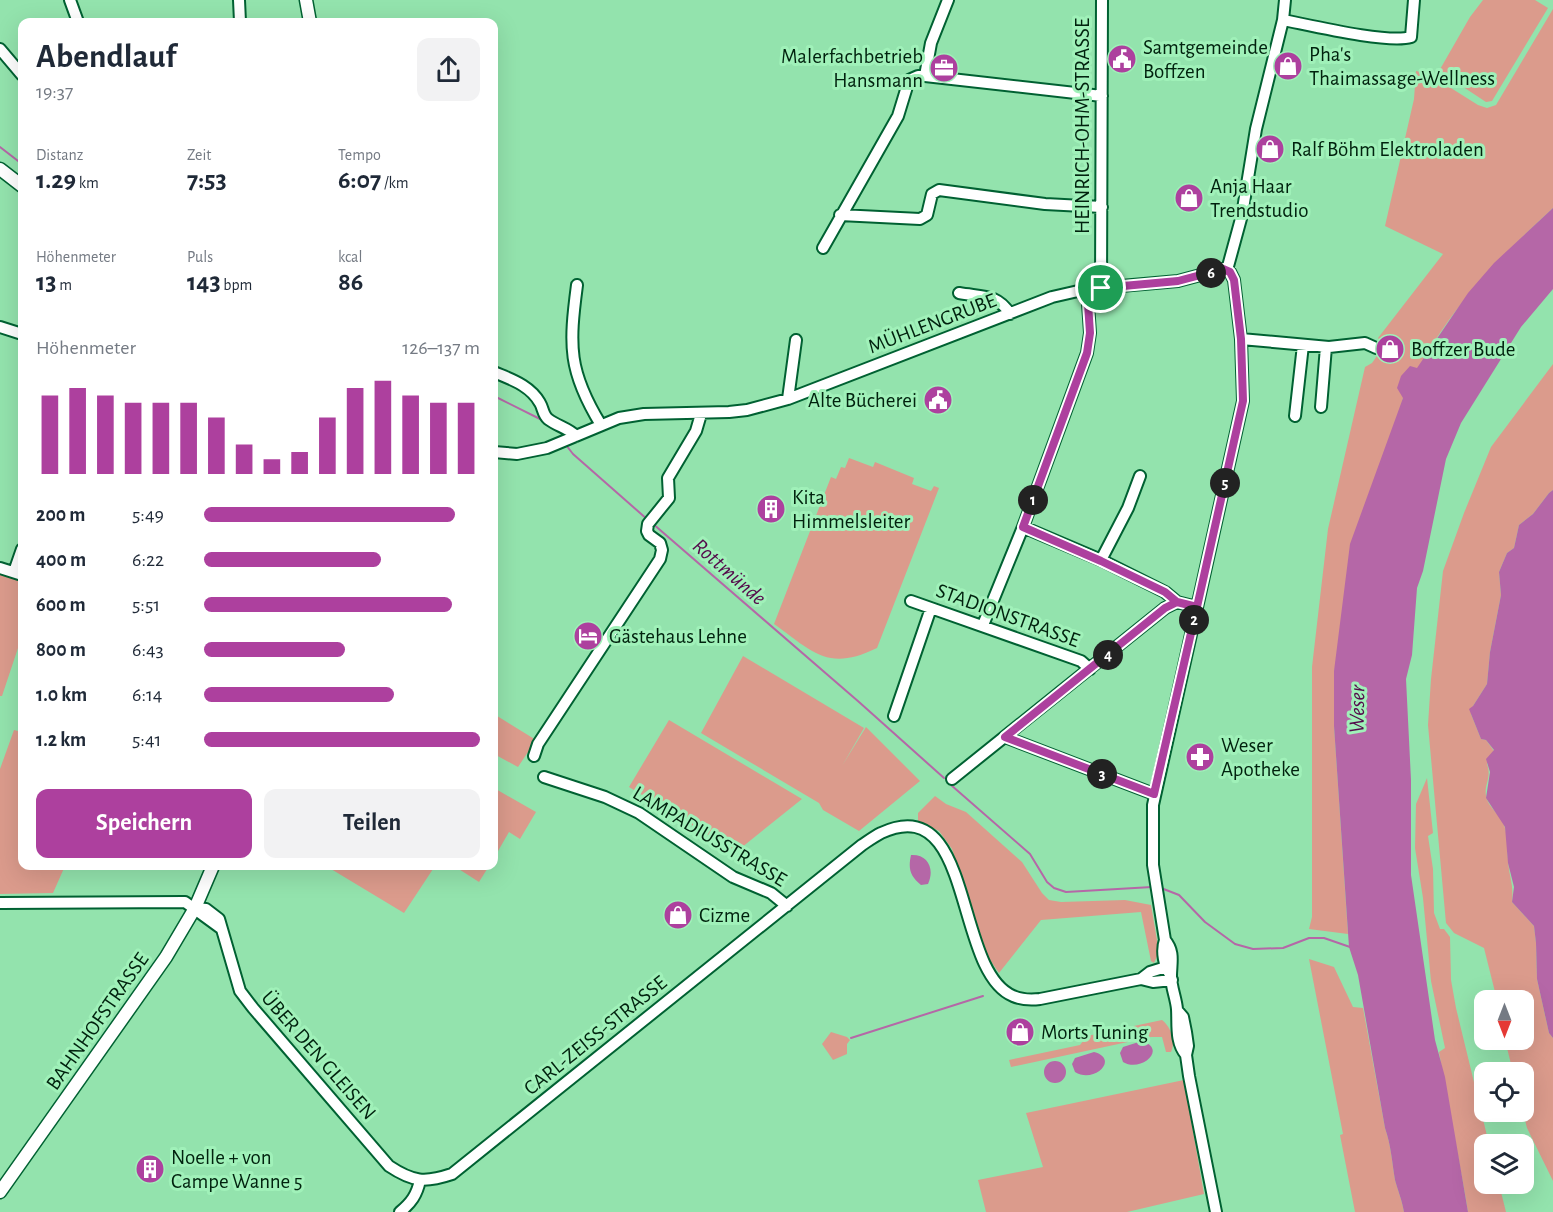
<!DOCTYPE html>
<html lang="de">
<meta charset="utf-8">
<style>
body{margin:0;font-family:"Alegreya Sans",sans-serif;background:#f2f2f3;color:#1f2937;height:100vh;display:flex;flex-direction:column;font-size:22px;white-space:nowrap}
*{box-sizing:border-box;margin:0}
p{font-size:20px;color:#747a83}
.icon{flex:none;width:33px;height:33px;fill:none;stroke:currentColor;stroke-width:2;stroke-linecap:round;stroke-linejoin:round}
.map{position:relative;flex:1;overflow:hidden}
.side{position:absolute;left:18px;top:18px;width:480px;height:852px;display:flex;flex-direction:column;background:#fff;border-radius:12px;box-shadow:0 6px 24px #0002}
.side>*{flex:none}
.needle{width:39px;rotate:180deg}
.tools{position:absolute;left:1474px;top:990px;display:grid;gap:12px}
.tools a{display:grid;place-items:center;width:60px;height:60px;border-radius:12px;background:#fff;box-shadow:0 6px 24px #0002;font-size:30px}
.pin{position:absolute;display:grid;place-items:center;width:51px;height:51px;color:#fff;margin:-26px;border:3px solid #fff;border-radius:50%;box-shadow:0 2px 6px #0007}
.km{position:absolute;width:30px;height:30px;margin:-15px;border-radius:50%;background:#222;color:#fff;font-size:16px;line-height:30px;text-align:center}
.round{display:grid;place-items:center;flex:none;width:63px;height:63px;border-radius:12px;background:#f2f2f3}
.headline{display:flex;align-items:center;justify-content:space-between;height:102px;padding:0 18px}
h1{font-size:33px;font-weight:700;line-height:45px}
.figures{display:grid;grid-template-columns:repeat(3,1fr);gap:9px;height:102px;padding:6px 18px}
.figures div{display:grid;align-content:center}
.figures b{font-size:26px;font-weight:700}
.figures small{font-size:16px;font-weight:400}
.figures p{font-size:16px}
.chart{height:168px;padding:12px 18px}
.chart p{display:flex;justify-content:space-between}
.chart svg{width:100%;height:108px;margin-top:6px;stroke:#ad409e;stroke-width:6}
.primary-button{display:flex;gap:12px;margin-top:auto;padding:12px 18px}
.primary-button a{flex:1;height:69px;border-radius:12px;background:#ad409e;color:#fff;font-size:24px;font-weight:700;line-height:69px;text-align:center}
.primary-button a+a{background:#f2f2f3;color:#1f2937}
ul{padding:0 18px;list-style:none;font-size:20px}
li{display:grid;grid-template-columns:96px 72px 1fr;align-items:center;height:45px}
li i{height:15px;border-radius:8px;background:#ad409e}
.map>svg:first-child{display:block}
.green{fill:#db9b8c}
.water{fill:#b567a7}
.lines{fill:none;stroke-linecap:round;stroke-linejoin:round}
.stream{stroke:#b567a7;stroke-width:2}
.minor-casing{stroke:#006132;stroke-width:14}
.major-casing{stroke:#006132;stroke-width:15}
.minor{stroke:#fff;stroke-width:10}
.major{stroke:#fff;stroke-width:12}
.route-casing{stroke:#fff;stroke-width:12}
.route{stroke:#ad409e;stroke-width:8}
.labels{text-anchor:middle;stroke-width:6;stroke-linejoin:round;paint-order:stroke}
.poi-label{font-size:21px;fill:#01220e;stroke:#a0f1b9;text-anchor:start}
.street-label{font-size:21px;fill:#01220e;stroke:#a0f1b9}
.water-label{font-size:22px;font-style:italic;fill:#540b4b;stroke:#a0f1b9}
</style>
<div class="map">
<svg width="1553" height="1212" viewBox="0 0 1553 1212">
<rect width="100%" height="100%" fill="#93e3ad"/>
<path class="green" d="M1483,0H1535L1548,8L1492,101L1486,102L1439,71L1470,17Z
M1553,9V208C1489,267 1441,318 1403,398L1334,672V726L1348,934L1309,929L1312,917V667L1328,529L1365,367L1372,363L1384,346L1378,338L1443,254L1385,226L1414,99L1416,71L1427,73L1478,105L1487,108L1496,105Z
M1553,364V490L1549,493L1533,514L1519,525L1514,548L1507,553L1499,572L1501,595L1490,652L1487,684L1473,706L1471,714L1481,739L1486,740L1494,751L1487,764C1492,778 1484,784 1486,796C1488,808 1502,815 1505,828C1508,838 1507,850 1508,860C1509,877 1514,884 1512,902L1534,926L1536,943L1537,979L1549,1033L1553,1038V1181L1527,1128L1523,1112L1524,1072H1513L1505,1040H1524V1000H1497L1484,948L1454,933L1446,923L1428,725L1431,679L1443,571L1464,513L1491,447Z
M849,458L873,467L875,462L914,478L912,484L931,491L934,486L939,488L877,648C828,672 813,652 774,624L831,477L836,479L841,467L845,468Z
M0,572L22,580V636L2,696H0Z
M743,656L864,728L842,766L866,727L920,781L859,831L823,810L819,803L701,733Z
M494,714L536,740L518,767L494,754Z
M669,720L802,799L736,852L629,787Z
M14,730L22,732V866H65L53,893L0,894V769Z
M1427,778L1433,833L1428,836L1433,869L1434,913L1440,929H1444L1450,937L1451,980L1456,1008L1489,1144H1485V1184H1499L1506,1212H1468L1465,1194L1439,1052L1445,1048L1431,981L1423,898L1415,848L1416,804Z
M494,788L536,812L520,839L509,832L494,858Z
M935,796L946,804L966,812L1022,862L1042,893L1049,900L1061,902L1125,900L1151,905L1159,952L1154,963L1151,961L1141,912L1041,920L999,973L988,957L952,849L939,831L918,821V813Z
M334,866H435L404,913L331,869Z
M454,866H489L479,882Z
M1309,959L1334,967L1353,1007L1363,1008L1385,1128C1391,1145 1392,1162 1395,1180C1398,1191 1402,1200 1404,1212H1355L1340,1135L1343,1134Z
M1162,1020C1171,1027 1176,1041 1171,1052H1166L1162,1037H1151L1011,1067L1009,1060L1080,1045L1087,1036Z
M831,1032L847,1037L850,1040L847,1044V1054L833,1060L822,1044Z
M1184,1080L1204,1194L1127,1212H986L978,1180L1043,1167L1026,1113Z"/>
<path class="water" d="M1553,208V289L1521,327L1461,423L1446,459L1423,571L1417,588L1412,655L1406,679L1411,780V875L1435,1040L1445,1077L1468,1212H1404C1402,1200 1398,1191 1395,1180C1392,1162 1391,1145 1385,1128L1358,975L1349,947L1334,726V671L1350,544L1403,398L1397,388L1401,376L1410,366L1417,368L1468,293L1494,263Z
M1553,490V1038L1549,1033L1537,979L1536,943L1534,926L1512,902L1514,887L1508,863L1505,827L1486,798L1490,772L1486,759L1494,750L1486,740L1481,739L1469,709L1473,706L1487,684L1490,652L1501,595L1499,572L1507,553L1514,548L1519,525L1533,514L1549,493Z
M911,855C928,854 935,869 928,884L921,885C910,876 908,869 911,855Z
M1142,1041C1168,1049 1141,1073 1123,1062L1120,1053L1123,1047Z
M1094,1052C1120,1059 1094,1084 1075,1072L1072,1064L1075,1058Z
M1044 1072a11 11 0 1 1 22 0a11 11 0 1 1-22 0Z"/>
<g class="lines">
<path class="stream" d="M0,147L22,164
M494,396L542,420
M566,445L573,454L648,520
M652,523L859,702L944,778
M951,785L1030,854L1047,882L1054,888L1066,892L1152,887
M1161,888L1179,895L1205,922L1235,944L1253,949L1283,948L1309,938H1324L1350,947
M851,1038L983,996"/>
<g class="minor-casing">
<path id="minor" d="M70,0L78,22
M239,0L240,22
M1283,20C1309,25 1388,44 1411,37L1414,0
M0,49L22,75
M925,76L1102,96
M840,215L920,219L927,215L932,194L939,190L1045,204L1102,207
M823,248L898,116L909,80L918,76H925L931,43L948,0
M1227,270L1242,215L1256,129L1283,20L1285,0
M577,285C569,346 568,371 601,425
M1101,288L1102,0
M959,293C981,297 997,293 1010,314
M0,327L22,334
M1241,339L1329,347L1365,343L1376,348
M494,372C510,379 530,385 540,403C543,408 543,415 548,419C557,426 568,428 576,436
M788,399L796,340
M1321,407L1326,347
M1295,416L1303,345
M494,452L517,454L547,448L619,418L644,414L729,412L747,410L788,399L1052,297L1087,289L1178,281L1223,269L1230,272L1234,280L1241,339L1243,401L1153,805V865L1165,940C1175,952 1171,963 1171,976C1171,987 1176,998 1177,1009C1178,1025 1175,1042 1186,1055
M1023,527L1101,560L1165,592L1177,602
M1101,560L1128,508L1140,476
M0,568L22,575
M14,572L22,549
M911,601L1081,661L1090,669
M983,625L1023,527L1087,353L1090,333L1087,289
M894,716L931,608
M1005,737L1154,794
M534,756L538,744L660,559L662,550L660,543L649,535L647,531L648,524L669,498L668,478L696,431L701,414
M544,777L605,797L639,813L733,877L771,893L787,906
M952,779L1165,608L1177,602L1197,607
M0,903L185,902L222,929
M195,908L206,909L219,919L240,991L253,1008L389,1166C413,1182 425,1183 452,1174L862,845C868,841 875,836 881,833C975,789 953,971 1013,996C1022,1000 1031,1000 1040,999L1141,979L1153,982L1172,980
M1165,940C1161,951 1164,967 1171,976
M1141,979L1150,972L1166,967
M1177,1010L1183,1017L1186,1032L1188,1046L1186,1055L1189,1076L1216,1212
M400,1212C411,1203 417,1195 420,1180"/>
</g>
<g class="major-casing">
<path id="major" d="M306,0L310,22
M0,169L22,186
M0,1192L166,957L195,908L213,866"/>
</g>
<use href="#minor" class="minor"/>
<use href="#major" class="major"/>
</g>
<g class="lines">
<g class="route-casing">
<path id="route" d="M1101,288L1087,289L1090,333L1087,353L1023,527L1101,561L1165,592L1177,602L1197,607L1154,794L1005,737L1165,608L1177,602L1197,607L1243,401L1241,339L1234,280L1230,272L1223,269L1178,281L1101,288"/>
</g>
<use href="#route" class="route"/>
</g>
<defs>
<g id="civic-disc" transform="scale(1.5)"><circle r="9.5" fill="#ad409e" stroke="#a0f1b9"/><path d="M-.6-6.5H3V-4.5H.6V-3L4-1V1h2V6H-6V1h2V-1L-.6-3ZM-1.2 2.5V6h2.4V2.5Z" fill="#fff"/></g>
<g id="shop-disc" transform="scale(1.5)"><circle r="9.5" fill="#ad409e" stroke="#a0f1b9"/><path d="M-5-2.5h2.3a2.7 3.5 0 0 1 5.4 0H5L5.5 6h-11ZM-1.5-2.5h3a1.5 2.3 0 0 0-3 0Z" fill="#fff"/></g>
<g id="office-disc" transform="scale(1.5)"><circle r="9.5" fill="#ad409e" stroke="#a0f1b9"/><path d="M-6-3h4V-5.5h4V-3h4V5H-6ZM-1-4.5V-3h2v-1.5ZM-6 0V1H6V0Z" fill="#fff"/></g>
<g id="building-disc" transform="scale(1.5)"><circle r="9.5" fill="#ad409e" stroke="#a0f1b9"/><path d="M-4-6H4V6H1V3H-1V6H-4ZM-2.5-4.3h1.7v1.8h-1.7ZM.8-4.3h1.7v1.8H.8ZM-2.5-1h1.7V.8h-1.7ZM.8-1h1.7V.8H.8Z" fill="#fff"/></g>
<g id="hotel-disc" transform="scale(1.5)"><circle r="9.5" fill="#ad409e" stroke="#a0f1b9"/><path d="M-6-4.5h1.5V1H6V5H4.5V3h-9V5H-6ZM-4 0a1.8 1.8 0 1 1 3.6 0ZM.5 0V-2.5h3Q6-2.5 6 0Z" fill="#fff"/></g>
<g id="pharmacy-disc" transform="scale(1.5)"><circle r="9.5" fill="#ad409e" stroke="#a0f1b9"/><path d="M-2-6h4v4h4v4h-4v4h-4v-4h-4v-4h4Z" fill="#fff"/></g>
</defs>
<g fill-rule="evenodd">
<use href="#civic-disc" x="1122" y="59"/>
<use href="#shop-disc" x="1288" y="66"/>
<use href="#office-disc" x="944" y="68"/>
<use href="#shop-disc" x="1270" y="149"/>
<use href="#shop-disc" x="1189" y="198"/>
<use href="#shop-disc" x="1390" y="349"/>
<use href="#civic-disc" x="938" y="400"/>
<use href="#building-disc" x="771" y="509"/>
<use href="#hotel-disc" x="588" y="636"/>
<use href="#pharmacy-disc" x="1200" y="757"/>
<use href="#shop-disc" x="678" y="915"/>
<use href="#shop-disc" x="1020" y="1032"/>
<use href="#building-disc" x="150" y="1169"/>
</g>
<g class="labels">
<g class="poi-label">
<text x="1143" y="54">Samtgemeinde<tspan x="1143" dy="24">Boffzen</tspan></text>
<text x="1309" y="61">Pha's<tspan x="1309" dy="24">Thaimassage-Wellness</tspan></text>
<text x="923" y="63" text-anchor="end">Malerfachbetrieb<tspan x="923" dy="24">Hansmann</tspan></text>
<text x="1291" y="156">Ralf Böhm Elektroladen</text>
<text x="1210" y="193">Anja Haar<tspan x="1210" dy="24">Trendstudio</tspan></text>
<text x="1411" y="356">Boffzer Bude</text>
<text x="917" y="407" text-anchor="end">Alte Bücherei</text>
<text x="792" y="504">Kita<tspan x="792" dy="24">Himmelsleiter</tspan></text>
<text x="609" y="643">Gästehaus Lehne</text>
<text x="1221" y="752">Weser<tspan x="1221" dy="24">Apotheke</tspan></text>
<text x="699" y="922">Cizme</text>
<text x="1041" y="1039">Morts Tuning</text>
<text x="171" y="1164">Noelle + von<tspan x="171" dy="24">Campe Wanne 5</tspan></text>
</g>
<g class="street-label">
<text transform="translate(1082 126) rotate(-90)" y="7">HEINRICH-OHM-STRASSE</text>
<text transform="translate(932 323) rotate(-21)" y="7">MÜHLENGRUBE</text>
<text transform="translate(1008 615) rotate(20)" y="7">STADIONSTRASSE</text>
<text transform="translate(710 836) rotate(31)" y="7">LAMPADIUSSTRASSE</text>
<text transform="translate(97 1021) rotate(-55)" y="7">BAHNHOFSTRASSE</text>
<text transform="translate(595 1035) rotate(-39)" y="7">CARL-ZEISS-STRASSE</text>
<text transform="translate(319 1055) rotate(49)" y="7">ÜBER DEN GLEISEN</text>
</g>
<g class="water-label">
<text transform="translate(730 571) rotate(41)" y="8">Rottmünde</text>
<text transform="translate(1356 709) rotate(-89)" y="8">Weser</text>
</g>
</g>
</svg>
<div class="tools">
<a><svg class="needle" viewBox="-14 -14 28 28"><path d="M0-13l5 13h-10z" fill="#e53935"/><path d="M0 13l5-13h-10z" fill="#747a83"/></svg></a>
<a><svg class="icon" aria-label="locate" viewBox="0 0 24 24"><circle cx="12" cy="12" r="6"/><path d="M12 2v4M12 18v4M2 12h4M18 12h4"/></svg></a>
<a><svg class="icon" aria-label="layers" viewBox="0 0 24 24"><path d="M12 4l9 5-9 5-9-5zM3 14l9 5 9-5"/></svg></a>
</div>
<div class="pin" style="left:1101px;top:288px;background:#1e9e55"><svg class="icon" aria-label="arrive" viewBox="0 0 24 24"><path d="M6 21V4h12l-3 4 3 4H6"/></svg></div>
<b class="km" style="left:1033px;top:500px">1</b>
<b class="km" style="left:1194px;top:620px">2</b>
<b class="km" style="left:1102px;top:774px">3</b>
<b class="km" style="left:1108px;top:655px">4</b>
<b class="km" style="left:1225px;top:483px">5</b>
<b class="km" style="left:1211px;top:273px">6</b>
<section class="side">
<div class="headline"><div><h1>Abendlauf</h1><p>19:37</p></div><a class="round"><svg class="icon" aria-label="share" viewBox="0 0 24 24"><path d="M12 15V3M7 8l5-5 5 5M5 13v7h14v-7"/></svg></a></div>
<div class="figures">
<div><p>Distanz</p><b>1.29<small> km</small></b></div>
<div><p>Zeit</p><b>7:53</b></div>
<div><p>Tempo</p><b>6:07<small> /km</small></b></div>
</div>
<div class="figures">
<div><p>Höhenmeter</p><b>13<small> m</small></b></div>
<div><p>Puls</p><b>143<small> bpm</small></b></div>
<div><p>kcal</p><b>86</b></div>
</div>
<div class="chart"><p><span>Höhenmeter</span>126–137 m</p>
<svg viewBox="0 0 160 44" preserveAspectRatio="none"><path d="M5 44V12M15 44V9M25 44V12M35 44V15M45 44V15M55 44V15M65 44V21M75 44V32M85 44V38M95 44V35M105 44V21M115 44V9M125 44V6M135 44V12M145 44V15M155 44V15"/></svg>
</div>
<ul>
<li><b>200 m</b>5:49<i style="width:91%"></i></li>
<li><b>400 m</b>6:22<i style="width:64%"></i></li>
<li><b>600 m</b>5:51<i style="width:90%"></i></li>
<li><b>800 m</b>6:43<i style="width:51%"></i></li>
<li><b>1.0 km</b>6:14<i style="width:69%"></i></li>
<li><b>1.2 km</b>5:41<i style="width:100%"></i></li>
</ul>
<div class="primary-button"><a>Speichern</a><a>Teilen</a></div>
</section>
</div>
